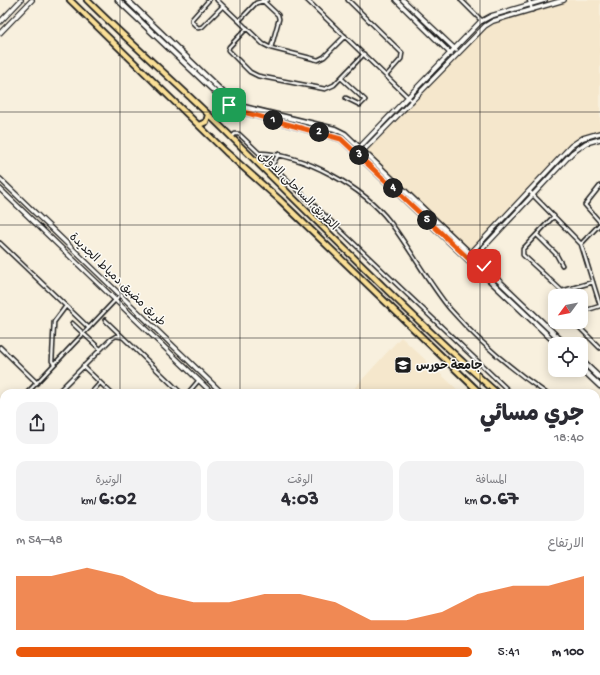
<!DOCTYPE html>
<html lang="ar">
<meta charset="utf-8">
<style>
body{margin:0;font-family:"Gochi Hand","Playpen Sans Arabic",sans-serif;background:#f2f2f3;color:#2b2b33;direction:rtl;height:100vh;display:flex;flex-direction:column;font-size:15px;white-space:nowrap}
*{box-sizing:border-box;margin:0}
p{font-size:13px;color:#7c7c81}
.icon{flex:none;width:22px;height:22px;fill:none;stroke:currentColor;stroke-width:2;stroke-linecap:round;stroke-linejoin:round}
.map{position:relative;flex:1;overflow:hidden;direction:ltr}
.details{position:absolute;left:0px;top:389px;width:600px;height:286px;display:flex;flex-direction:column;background:#fff;border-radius:12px 12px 0 0;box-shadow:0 2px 10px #0003;direction:rtl}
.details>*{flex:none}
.needle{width:26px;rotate:238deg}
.buttons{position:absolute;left:548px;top:289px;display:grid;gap:8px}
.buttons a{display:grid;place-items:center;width:40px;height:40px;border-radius:8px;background:#fff;box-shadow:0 2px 10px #0003;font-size:20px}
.pin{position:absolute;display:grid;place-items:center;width:34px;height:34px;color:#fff;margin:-17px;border-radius:8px;box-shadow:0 2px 6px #0006}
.km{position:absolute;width:20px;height:20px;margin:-10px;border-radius:50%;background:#222;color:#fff;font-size:11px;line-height:20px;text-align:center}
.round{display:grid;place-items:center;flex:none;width:42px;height:42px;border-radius:12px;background:#f2f2f3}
.head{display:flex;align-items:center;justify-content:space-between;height:68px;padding:0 16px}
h1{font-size:22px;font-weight:800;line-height:30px}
.stats{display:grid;grid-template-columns:repeat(3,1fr);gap:6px;height:68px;padding:4px 16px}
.stats div{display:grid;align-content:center;border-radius:10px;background:#f2f2f3;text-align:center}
.stats b{font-size:20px;font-weight:800}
.stats small{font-size:11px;font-weight:400}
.stats p{font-size:11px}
.chart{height:112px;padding:8px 16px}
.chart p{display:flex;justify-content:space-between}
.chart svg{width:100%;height:72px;margin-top:4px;fill:#ea580c;opacity:.7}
ul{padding:0 16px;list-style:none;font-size:13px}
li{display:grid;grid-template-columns:64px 48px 1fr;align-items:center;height:30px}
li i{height:10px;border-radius:5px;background:#ea580c}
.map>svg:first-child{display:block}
.built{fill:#f5e7cc}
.water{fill:#87d6e4;stroke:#5c8c94}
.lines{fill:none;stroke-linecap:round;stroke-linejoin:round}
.minor-casing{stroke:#1c1c1c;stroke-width:5.5}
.tertiary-casing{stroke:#1c1c1c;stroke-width:6}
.secondary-casing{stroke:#1c1c1c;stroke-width:7}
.trunk-casing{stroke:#1c1c1c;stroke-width:8}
.minor{stroke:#fdfcf7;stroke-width:2.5}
.tertiary{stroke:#fdfcf7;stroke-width:3.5}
.secondary{stroke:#fdfcf7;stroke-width:4}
.trunk{stroke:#fadf96;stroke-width:4.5}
.route-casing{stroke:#fff;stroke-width:8}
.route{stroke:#ea580c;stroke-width:5}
.grid{fill:none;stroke:#1c1c1c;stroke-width:1;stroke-opacity:0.55}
.labels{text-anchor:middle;stroke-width:3;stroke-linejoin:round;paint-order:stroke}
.street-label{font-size:12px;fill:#1c1c1c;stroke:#fdfcf7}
.poi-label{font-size:12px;font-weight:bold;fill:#1c1c1c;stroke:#fdfcf7;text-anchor:start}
</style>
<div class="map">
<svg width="600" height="675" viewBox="0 0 600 675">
<rect width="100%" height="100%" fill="#f8f0de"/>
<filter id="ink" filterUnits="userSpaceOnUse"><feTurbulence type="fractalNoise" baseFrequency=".025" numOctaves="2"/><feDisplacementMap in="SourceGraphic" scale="8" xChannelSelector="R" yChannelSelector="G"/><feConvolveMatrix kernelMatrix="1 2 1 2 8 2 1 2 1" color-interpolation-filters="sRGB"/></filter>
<g filter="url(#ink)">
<path class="built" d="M553,0H600V136L584,141L574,147L470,257L359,151L486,22L497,17Z
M401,337L461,393H350Z"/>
<path class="water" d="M0,606L4,610V671H69L74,675H0Z"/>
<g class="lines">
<g class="minor-casing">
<path id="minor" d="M209,0L192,19V22L198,28L202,27L223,6
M217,0L263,44L271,48L318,60L324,57L345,36
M262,0L278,15L279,19L271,48
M307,0L412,101
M348,0L402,53L401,59L386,76
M461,0L482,21
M529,0L532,10
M239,21L256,3L267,0
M247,28L229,47L228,50L250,72L258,76L325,89L334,85L364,54
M341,78L365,100L360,105L346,98
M232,137L235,134H239L259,153L511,393
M259,153C304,154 363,187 390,222C411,250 428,282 450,309C478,341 511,369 546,393
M272,165L279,154
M600,186L585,205L600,222
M529,191L581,244L600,305
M554,216L523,249V255L562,291L593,282
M537,235L556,254L562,265
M0,243L89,328
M581,244L600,224
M581,312L600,306
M105,320L181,393
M574,322L600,348
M72,323L100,349
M0,347L37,383
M54,364L52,361L54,322L66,306
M83,366L111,393
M27,393L120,295
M57,393L111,339L116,336L122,337
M91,393L100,383
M188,393L199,380
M0,407L4,409
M0,421L4,417
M0,425L4,428
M596,434L600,438
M596,549L600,553
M0,556L4,559
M596,597L600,601
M596,603L600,607
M596,623L600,619
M125,671L129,675
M257,671L261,675
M363,671L367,675
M412,671V675
M472,671L476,675
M539,671L543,675
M340,675L344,671
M467,675L471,671
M547,675L551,671
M594,675L600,669"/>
</g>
<g class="tertiary-casing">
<path id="tertiary" d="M396,0L451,54
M403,0L456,50
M0,22L21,0
M0,33L32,0
M355,152L480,22L491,16L545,0
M359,155L485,26L493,21L564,0
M0,179L222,393
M0,189L212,393
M467,257L571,146L583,138L600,133
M471,261L572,153L586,143L600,139
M502,671L506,675
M512,671L516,675"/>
</g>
<g class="secondary-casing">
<path id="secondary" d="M118,0L232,108L243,112L341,139L557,344
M127,0L234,103L244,107L335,129L345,134L565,344
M581,360L600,378
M581,368L600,386"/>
</g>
<g class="trunk-casing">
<path id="trunk" d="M70,0L226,152L280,200L480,393
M87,0C127,40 170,77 210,116C305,209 398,304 497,393
M199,125L206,122L208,115
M596,486L600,490
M596,502L600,506"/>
</g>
<use href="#minor" class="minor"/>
<use href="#tertiary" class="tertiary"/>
<use href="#secondary" class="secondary"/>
<use href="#trunk" class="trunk"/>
</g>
</g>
<g class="lines" filter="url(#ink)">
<g class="route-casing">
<path id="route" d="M229,105L240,111L341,139L471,261L475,257L484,266"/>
</g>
<use href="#route" class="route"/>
</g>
<path class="grid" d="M120,0V393M240,0V393M360,0V393M480,0V393M0,112H600M0,225H600M0,338H600M0,450H4M596,450H600M0,562H4M596,562H600M120,671V675M240,671V675M360,671V675M480,671V675"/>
<defs>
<g id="university-square" transform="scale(0.9)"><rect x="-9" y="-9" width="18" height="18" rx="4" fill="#1c1c1c" stroke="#fdfcf7"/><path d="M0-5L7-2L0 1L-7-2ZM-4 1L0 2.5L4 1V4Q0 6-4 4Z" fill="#fff"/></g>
</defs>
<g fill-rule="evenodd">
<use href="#university-square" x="403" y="365"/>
</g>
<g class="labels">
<g class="street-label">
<text transform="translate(299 190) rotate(45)" y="4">الطريق الساحلى الدولى</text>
<text transform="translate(118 279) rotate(44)" y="4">طريق مضيق دمياط الجديدة</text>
</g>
<g class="poi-label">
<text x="416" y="369">جامعة حورس</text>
</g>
</g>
</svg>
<div class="buttons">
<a><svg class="needle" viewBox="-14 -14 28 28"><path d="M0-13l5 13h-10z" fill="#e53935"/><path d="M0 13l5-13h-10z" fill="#7c7c81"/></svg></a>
<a><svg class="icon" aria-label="locate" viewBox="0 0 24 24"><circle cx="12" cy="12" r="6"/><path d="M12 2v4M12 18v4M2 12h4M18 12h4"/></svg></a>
</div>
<div class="pin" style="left:229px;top:105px;background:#1e9e55"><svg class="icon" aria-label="arrive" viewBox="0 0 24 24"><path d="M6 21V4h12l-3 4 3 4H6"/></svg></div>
<div class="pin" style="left:484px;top:266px;background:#d93025"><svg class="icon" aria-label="check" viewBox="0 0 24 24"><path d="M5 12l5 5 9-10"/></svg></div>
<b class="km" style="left:273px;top:120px">1</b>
<b class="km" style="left:319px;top:132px">2</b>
<b class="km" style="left:359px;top:155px">3</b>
<b class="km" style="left:393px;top:188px">4</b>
<b class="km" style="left:427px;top:220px">5</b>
<section class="details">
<div class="head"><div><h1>جري مسائي</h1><p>18:40</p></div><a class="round"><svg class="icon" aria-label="share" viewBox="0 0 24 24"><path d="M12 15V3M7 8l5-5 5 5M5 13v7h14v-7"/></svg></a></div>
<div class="stats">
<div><p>المسافة</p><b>0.67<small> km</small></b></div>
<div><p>الوقت</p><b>4:03</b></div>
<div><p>الوتيرة</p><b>6:02<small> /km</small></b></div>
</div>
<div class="chart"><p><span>الارتفاع</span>48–54 m</p>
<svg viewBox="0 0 160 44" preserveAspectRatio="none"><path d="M0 44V11L10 11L20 6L30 11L40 22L50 27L60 27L70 22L80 22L90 27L100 38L110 38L120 33L130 22L140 17L150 17L160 11V44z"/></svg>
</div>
<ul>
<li><b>100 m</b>5:41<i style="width:100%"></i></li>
</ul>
</section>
</div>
